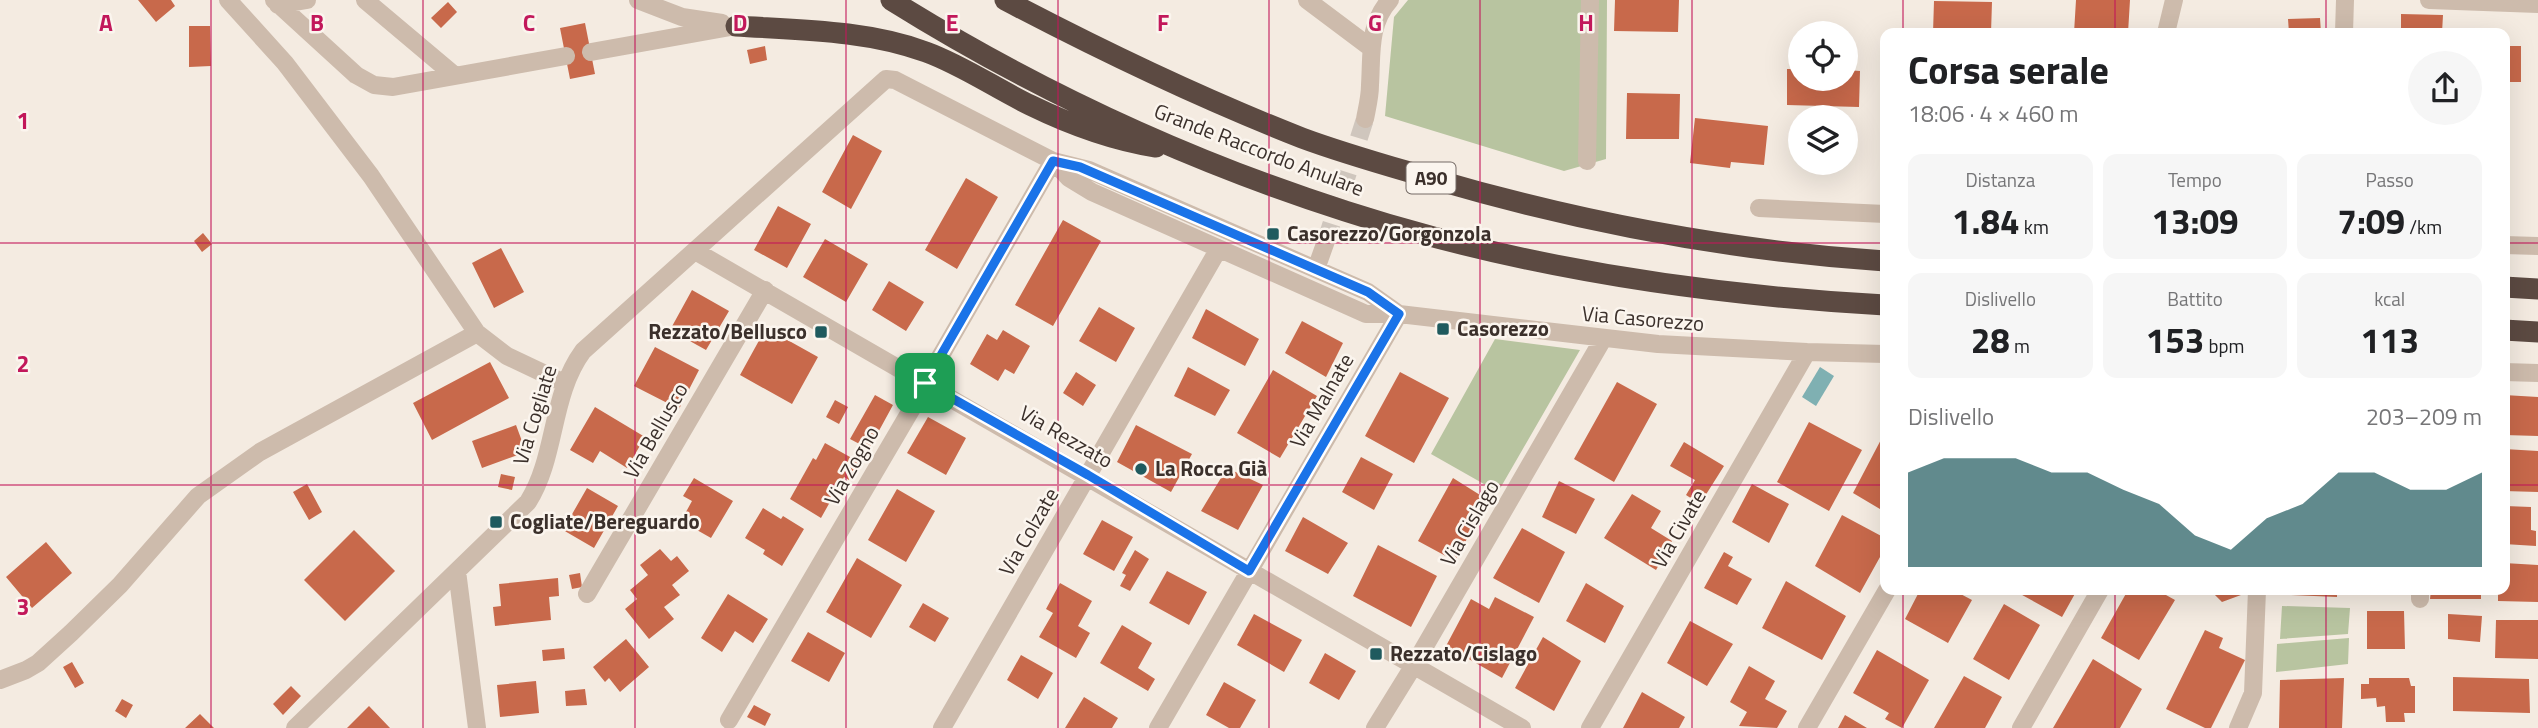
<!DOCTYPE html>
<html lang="it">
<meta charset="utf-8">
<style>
body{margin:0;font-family:"Titillium Web",sans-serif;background:#f6f6f6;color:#202124;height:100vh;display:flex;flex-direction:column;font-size:26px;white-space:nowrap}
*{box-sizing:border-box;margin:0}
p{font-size:23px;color:#757577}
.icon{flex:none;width:38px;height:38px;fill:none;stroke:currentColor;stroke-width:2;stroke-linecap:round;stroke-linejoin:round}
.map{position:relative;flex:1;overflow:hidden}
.side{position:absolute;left:1880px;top:28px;width:630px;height:567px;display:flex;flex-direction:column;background:#fff;border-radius:14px;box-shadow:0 7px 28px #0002}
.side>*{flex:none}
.fabs{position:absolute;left:1788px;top:21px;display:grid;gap:14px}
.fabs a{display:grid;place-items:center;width:70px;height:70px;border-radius:50%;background:#fff;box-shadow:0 7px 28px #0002;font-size:35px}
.pin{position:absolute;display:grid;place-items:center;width:60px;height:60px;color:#fff;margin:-30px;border-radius:14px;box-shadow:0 4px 10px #0006}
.round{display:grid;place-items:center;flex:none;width:74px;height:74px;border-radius:37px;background:#f6f6f6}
.summary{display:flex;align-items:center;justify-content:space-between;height:119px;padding:0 28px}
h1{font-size:38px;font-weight:700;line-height:52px}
.figures{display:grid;grid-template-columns:repeat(3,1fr);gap:10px;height:119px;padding:7px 28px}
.figures div{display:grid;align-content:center;border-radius:14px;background:#f6f6f6;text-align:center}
.figures b{font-size:35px;font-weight:700}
.figures small{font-size:19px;font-weight:400}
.figures p{font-size:19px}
.chart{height:196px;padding:14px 28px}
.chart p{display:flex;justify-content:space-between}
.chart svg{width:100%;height:126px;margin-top:7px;fill:#1f5a5e;opacity:.7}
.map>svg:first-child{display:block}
.green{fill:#b8c4a0}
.water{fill:#7fb0b2}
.building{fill:#c8694b}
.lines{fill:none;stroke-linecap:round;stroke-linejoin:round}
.minor-tunnel{stroke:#cfc6bd;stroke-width:18;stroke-dasharray:18 9;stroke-linecap:butt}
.minor{stroke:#cdbbac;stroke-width:18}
.highway{stroke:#5c4a42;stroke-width:21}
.route-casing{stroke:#fff;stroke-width:14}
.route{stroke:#1a73e8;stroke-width:9}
.grid{fill:none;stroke:#c2185b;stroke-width:2;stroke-opacity:0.55}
.poi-dot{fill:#1f5a5e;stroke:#fbf5ee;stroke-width:2.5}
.labels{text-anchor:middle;stroke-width:5;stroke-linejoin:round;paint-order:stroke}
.shield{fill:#fbf5ee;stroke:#756b66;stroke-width:2}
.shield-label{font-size:19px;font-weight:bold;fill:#3b302b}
.street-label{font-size:21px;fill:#3b302b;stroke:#fbf5ee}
.poi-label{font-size:21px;font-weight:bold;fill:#3b302b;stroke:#fbf5ee;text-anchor:start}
.grid-label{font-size:23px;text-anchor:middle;font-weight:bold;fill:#c2185b;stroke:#fbf5ee;stroke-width:5;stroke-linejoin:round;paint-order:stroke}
</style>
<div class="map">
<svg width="2538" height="728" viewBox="0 0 2538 728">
<rect width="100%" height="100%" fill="#f4ebe1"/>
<path class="green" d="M1408,0H1607L1606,159L1564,171L1385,116L1394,17Z
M1495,339L1580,350L1498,492L1431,454Z
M2282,606L2350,608L2348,634L2280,639Z
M2349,638L2348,664L2276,672L2277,644Z"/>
<path class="water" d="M1820,367L1834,376L1816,406L1802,397Z"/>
<path class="building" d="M138,0H171L175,6L156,22Z
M1615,0H1679L1678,32L1614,31Z
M2076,0H2130L2128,33H2074Z
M1934,1L1992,2L1991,33H1933Z
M448,2L457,12L441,28L431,18Z
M2401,14L2443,15L2442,33H2401Z
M2320,18L2321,33H2289L2288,19Z
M585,23L595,74L570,79L560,28Z
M189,26H210L211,66L189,67Z
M765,46L767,60L750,64L747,50Z
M2504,46H2521V82H2504Z
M1787,69H1801V79H1846V70L1860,71L1859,107L1787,105Z
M1627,93L1680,94L1679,139H1626Z
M1695,118L1768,126L1764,165L1731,162L1730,168L1690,163Z
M853,135L882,151L851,209L822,192Z
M966,178L998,197L957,269L925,250Z
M778,206L811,224L787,268L754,250Z
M1063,220L1101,241L1053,326L1015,305Z
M203,233L212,244L202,252L194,241Z
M825,239L868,264L846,302L803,277Z
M501,248L524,292L494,308L472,263Z
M889,281L924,302L906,331L872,310Z
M692,290L729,311L706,350L670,330Z
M1099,307L1135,328L1116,362L1079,341Z
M1206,309L1259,339L1245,366L1192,338Z
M1302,321L1343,343L1326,377L1285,353Z
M766,328L818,357L792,404L740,375Z
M1003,330L1030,346L1014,374L1005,369L998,381L970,364L987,334L997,340Z
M655,347L699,370L679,409L634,386Z
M490,362L509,398L432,440L413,403Z
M1188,367L1230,390L1215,416L1174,396Z
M1273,370L1317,396L1280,458L1237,433Z
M1076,372L1096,385L1083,406L1063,393Z
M1400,372L1449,398L1414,463L1365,436Z
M1617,382L1657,404L1614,482L1574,459Z
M875,395L893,405L869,449L850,439Z
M2504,395L2538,397V436L2504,435Z
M835,400L848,407L839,424L826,417Z
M595,407L645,437L627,468L600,451L593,463L570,450Z
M928,417L966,438L946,475L907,453Z
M1809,422L1862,450L1829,511L1777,482Z
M516,425L526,452L482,468L472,441Z
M1136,425L1192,454L1171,492L1117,462Z
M1885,432V512L1853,493Z
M1684,442L1724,466L1700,504L1686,495L1695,480L1670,466Z
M825,443L859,462L849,480L844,477L821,518L790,499L813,458L816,460Z
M2504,449L2538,451V492L2504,491Z
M1361,457L1393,474L1374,510L1342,492Z
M1227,468L1263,485L1238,530L1201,511Z
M501,474L515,477L512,490L498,487Z
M694,478L733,501L711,538L681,521L692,501L683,496Z
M1453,478L1488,500L1455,561L1418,541Z
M1559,481L1595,499L1576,534L1542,517Z
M307,484L322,512L309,520L293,492Z
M1752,484L1789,504L1769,543L1732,522Z
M587,488L618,506L594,548L563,530Z
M897,489L935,511L906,562L868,540Z
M1632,494L1661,511L1651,528L1672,541L1656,570L1604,538Z
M2505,506L2531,507V530L2536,531V546L2504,544Z
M763,508L781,519L783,516L804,529L782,566L763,554L765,550L745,538Z
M1842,515L1885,538V548L1860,593L1815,566Z
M1303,517L1348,543L1328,574L1285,551Z
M1102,520L1133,537L1114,571L1083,554Z
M1522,528L1565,552L1539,603L1493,578Z
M354,530L395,571L345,621L304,580Z
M46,542L72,573L32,608L6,577Z
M1378,545L1437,576L1411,627L1353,596Z
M660,549L671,561L677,556L689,571L672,585L680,595L664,607L674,619L649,639L625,609L637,599L630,590L648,575L640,565Z
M1135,550L1149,559L1130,591L1120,586L1126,575L1122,573Z
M1724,552L1733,557L1728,566L1752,579L1737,605L1704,588Z
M857,558L902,585L871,638L826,612Z
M2504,563L2538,565V602L2498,601V590H2504Z
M1167,571L1207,592L1189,625L1149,603Z
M580,573L582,587L572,589L569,575Z
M558,578L559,596L549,597L551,620L495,626L493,607L501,606L499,584Z
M1786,581L1846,616L1822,660L1762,628Z
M1060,583L1092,601L1078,626L1090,633L1076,658L1039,637L1053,613L1046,609Z
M1586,583L1624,606L1605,643L1566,621Z
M1920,590H1953L1972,600L1948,643L1905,619Z
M2013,590H2077L2062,617Z
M2128,590H2157L2175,600L2139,660L2101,638Z
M2210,590H2241V595L2222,602Z
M2291,590H2337V597L2291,595Z
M2431,590H2481V599H2430Z
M728,594L768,619L753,643L735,631L722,652L701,638Z
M1495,597L1534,617L1502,678L1446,646L1471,599L1489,609Z
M923,603L949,618L935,642L909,627Z
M2004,604L2040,625L2009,680L1973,659Z
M2367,611H2404L2405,649H2367Z
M1254,614L1302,640L1284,672L1237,645Z
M2448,614L2482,616L2480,642L2448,639Z
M2496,620H2538V659L2495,658Z
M1690,621L1733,644L1707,686L1667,663Z
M1122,625L1152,643L1138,668L1155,679L1148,691L1100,663Z
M2205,630L2223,638L2219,648L2245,660L2211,728H2205L2166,709Z
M808,632L845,653L829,682L791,661Z
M1543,637L1581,661L1554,711L1515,688Z
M626,639L649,667L620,692L609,678L605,682L593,667Z
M564,648L565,659L543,661L542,650Z
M1877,650L1929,680L1902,728L1885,719L1889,713L1853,693Z
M1325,653L1356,671L1339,700L1309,683Z
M1021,655L1053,673L1038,699L1007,680Z
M2093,659L2142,689L2120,728H2053Z
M72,662L84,683L75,688L63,667Z
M1749,666L1775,681L1765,699L1787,711L1777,728L1739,726L1747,712L1730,702Z
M1964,676L2002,697L1985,728H1934Z
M2453,677L2529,679L2530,713L2453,711Z
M2344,678L2342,728H2279L2280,680Z
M2369,678H2409L2411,686H2415V713H2404L2405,722H2386L2385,706L2377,707L2376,698L2361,699V684H2369Z
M536,681L539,713L500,717L497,685Z
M1224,682L1256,700L1240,728H1229L1206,715Z
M291,686L301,696L283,715L273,704Z
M585,689L587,705L566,706L565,691Z
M1642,692L1685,717L1679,728H1623Z
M1084,697L1118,718L1112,728H1065Z
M122,699L133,705L126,718L115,711Z
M754,705L771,714L765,726L747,717Z
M369,706L390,728H347Z
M200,714L214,728H185Z
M1845,715L1867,728H1838Z"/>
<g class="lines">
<path class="minor-tunnel" d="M1326,241L1365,119"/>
<path class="minor" d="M228,0L285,63L371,176L477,333L507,356L564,383
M274,0L356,75L374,85L393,87L566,56
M365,0L454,75
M638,0L682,17L722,23
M1307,0L1371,48
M2429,0L2538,4
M278,5L307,0
M2166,33L2174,0
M2344,33L2345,0
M591,52L736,26
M1365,119C1367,108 1370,97 1370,85C1372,55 1368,24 1390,0
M1053,161L1069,178L1092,192L1366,314H1399L1658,344L1807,352L1885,354
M1587,161L1590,0
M1759,208L1885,214
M2504,245L2538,246
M695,251C971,409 1246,569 1522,728
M1316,269L1326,241
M2504,372L2538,373
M457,571L477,728
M587,594L765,290
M2420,599V590
M0,680L26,670L38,663L71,633L120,585L198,496L260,452L477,333
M729,720L921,393L925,383L1053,161
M295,728L528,502C557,456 550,396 583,351L886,79L895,80L1053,161L1089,170L1368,292L1399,314
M942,728L1218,250
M1158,728L1399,314
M1375,728L1414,665L1603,339
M1590,728L1807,352
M1807,728L1887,590
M2021,728L2100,590
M2238,728L2253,693L2257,590"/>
<path class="highway" d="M891,0C1032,88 1186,160 1345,211C1518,267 1704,295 1885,305
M1005,0C1102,51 1200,98 1302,138C1345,154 1389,166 1433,179C1580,222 1732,251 1885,261
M736,26C799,30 867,30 926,52C962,65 995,88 1030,105C1071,125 1111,140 1156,147
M2504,287L2538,289
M2504,330L2538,332"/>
</g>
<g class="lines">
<g class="route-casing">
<path id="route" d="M1053,161L1080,167L1368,292L1399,314L1249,571L1088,475L925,383Z"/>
</g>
<use href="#route" class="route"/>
</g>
<path class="grid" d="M211,0V728M423,0V728M635,0V728M846,0V728M1058,0V728M1269,0V728M1480,0V728M1692,0V728M1903,0V33M2115,0V33M2326,0V33M0,243H1885M2504,243H2538M0,485H1885M2504,485H2538M1903,590V728M2115,590V728M2326,590V728"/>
<g class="poi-dot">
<rect x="1266" y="227" width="14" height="14" rx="3.5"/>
<rect x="1436" y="322" width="14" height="14" rx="3.5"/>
<rect x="814" y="325" width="14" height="14" rx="3.5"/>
<circle cx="1141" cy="469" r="7"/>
<rect x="489" y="515" width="14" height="14" rx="3.5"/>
<rect x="1369" y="647" width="14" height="14" rx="3.5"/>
</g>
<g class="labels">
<rect class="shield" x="1406.5" y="162.5" width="49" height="31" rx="5"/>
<g class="shield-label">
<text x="1431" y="185">A90</text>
</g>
<g class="street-label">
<text transform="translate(1259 150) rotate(21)" y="7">Grande Raccordo Anulare</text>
<text transform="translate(1643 319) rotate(5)" y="7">Via Casorezzo</text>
<text transform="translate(1322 401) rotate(-60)" y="7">Via Malnate</text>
<text transform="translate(535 415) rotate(-73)" y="7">Via Cogliate</text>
<text transform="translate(656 431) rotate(-60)" y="7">Via Bellusco</text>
<text transform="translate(1066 437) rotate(30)" y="7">Via Rezzato</text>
<text transform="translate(852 466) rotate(-60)" y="7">Via Zogno</text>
<text transform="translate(1470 523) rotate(-60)" y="7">Via Cislago</text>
<text transform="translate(1679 529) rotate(-60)" y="7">Via Civate</text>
<text transform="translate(1029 532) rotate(-60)" y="7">Via Colzate</text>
</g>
<g class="poi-label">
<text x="1287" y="241">Casorezzo/Gorgonzola</text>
<text x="1457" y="336">Casorezzo</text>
<text x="807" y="339" text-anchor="end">Rezzato/Bellusco</text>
<text x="1155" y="476">La Rocca Già</text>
<text x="510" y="529">Cogliate/Bereguardo</text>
<text x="1390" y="661">Rezzato/Cislago</text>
</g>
</g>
<g class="grid-label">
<text x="106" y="31">A</text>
<text x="317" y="31">B</text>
<text x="529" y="31">C</text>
<text x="740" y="31">D</text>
<text x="952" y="31">E</text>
<text x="1163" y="31">F</text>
<text x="1375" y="31">G</text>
<text x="1586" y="31">H</text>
<text x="23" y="129">1</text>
<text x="23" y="372">2</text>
<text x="23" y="615">3</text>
</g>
</svg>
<div class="fabs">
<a><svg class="icon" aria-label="locate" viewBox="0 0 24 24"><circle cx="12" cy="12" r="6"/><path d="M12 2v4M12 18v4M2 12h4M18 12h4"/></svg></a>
<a><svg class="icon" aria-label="layers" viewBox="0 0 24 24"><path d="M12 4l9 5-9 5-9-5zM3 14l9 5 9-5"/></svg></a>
</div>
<div class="pin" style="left:925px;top:383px;background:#1e9e55"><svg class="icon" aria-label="arrive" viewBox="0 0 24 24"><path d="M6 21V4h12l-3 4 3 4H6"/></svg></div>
<section class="side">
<div class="summary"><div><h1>Corsa serale</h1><p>18:06 · 4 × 460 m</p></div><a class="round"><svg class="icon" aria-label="share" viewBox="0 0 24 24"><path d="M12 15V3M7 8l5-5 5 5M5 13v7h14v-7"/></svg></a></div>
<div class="figures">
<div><p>Distanza</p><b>1.84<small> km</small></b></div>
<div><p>Tempo</p><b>13:09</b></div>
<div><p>Passo</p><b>7:09<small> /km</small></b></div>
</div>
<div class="figures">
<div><p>Dislivello</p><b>28<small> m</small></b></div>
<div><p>Battito</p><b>153<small> bpm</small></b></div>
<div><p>kcal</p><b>113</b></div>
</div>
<div class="chart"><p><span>Dislivello</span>203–209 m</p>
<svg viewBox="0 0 160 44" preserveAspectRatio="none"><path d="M0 44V11L10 6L20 6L30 6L40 11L50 11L60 17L70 22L80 33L90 38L100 27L110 22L120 11L130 11L140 17L150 17L160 11V44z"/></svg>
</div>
</section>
</div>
